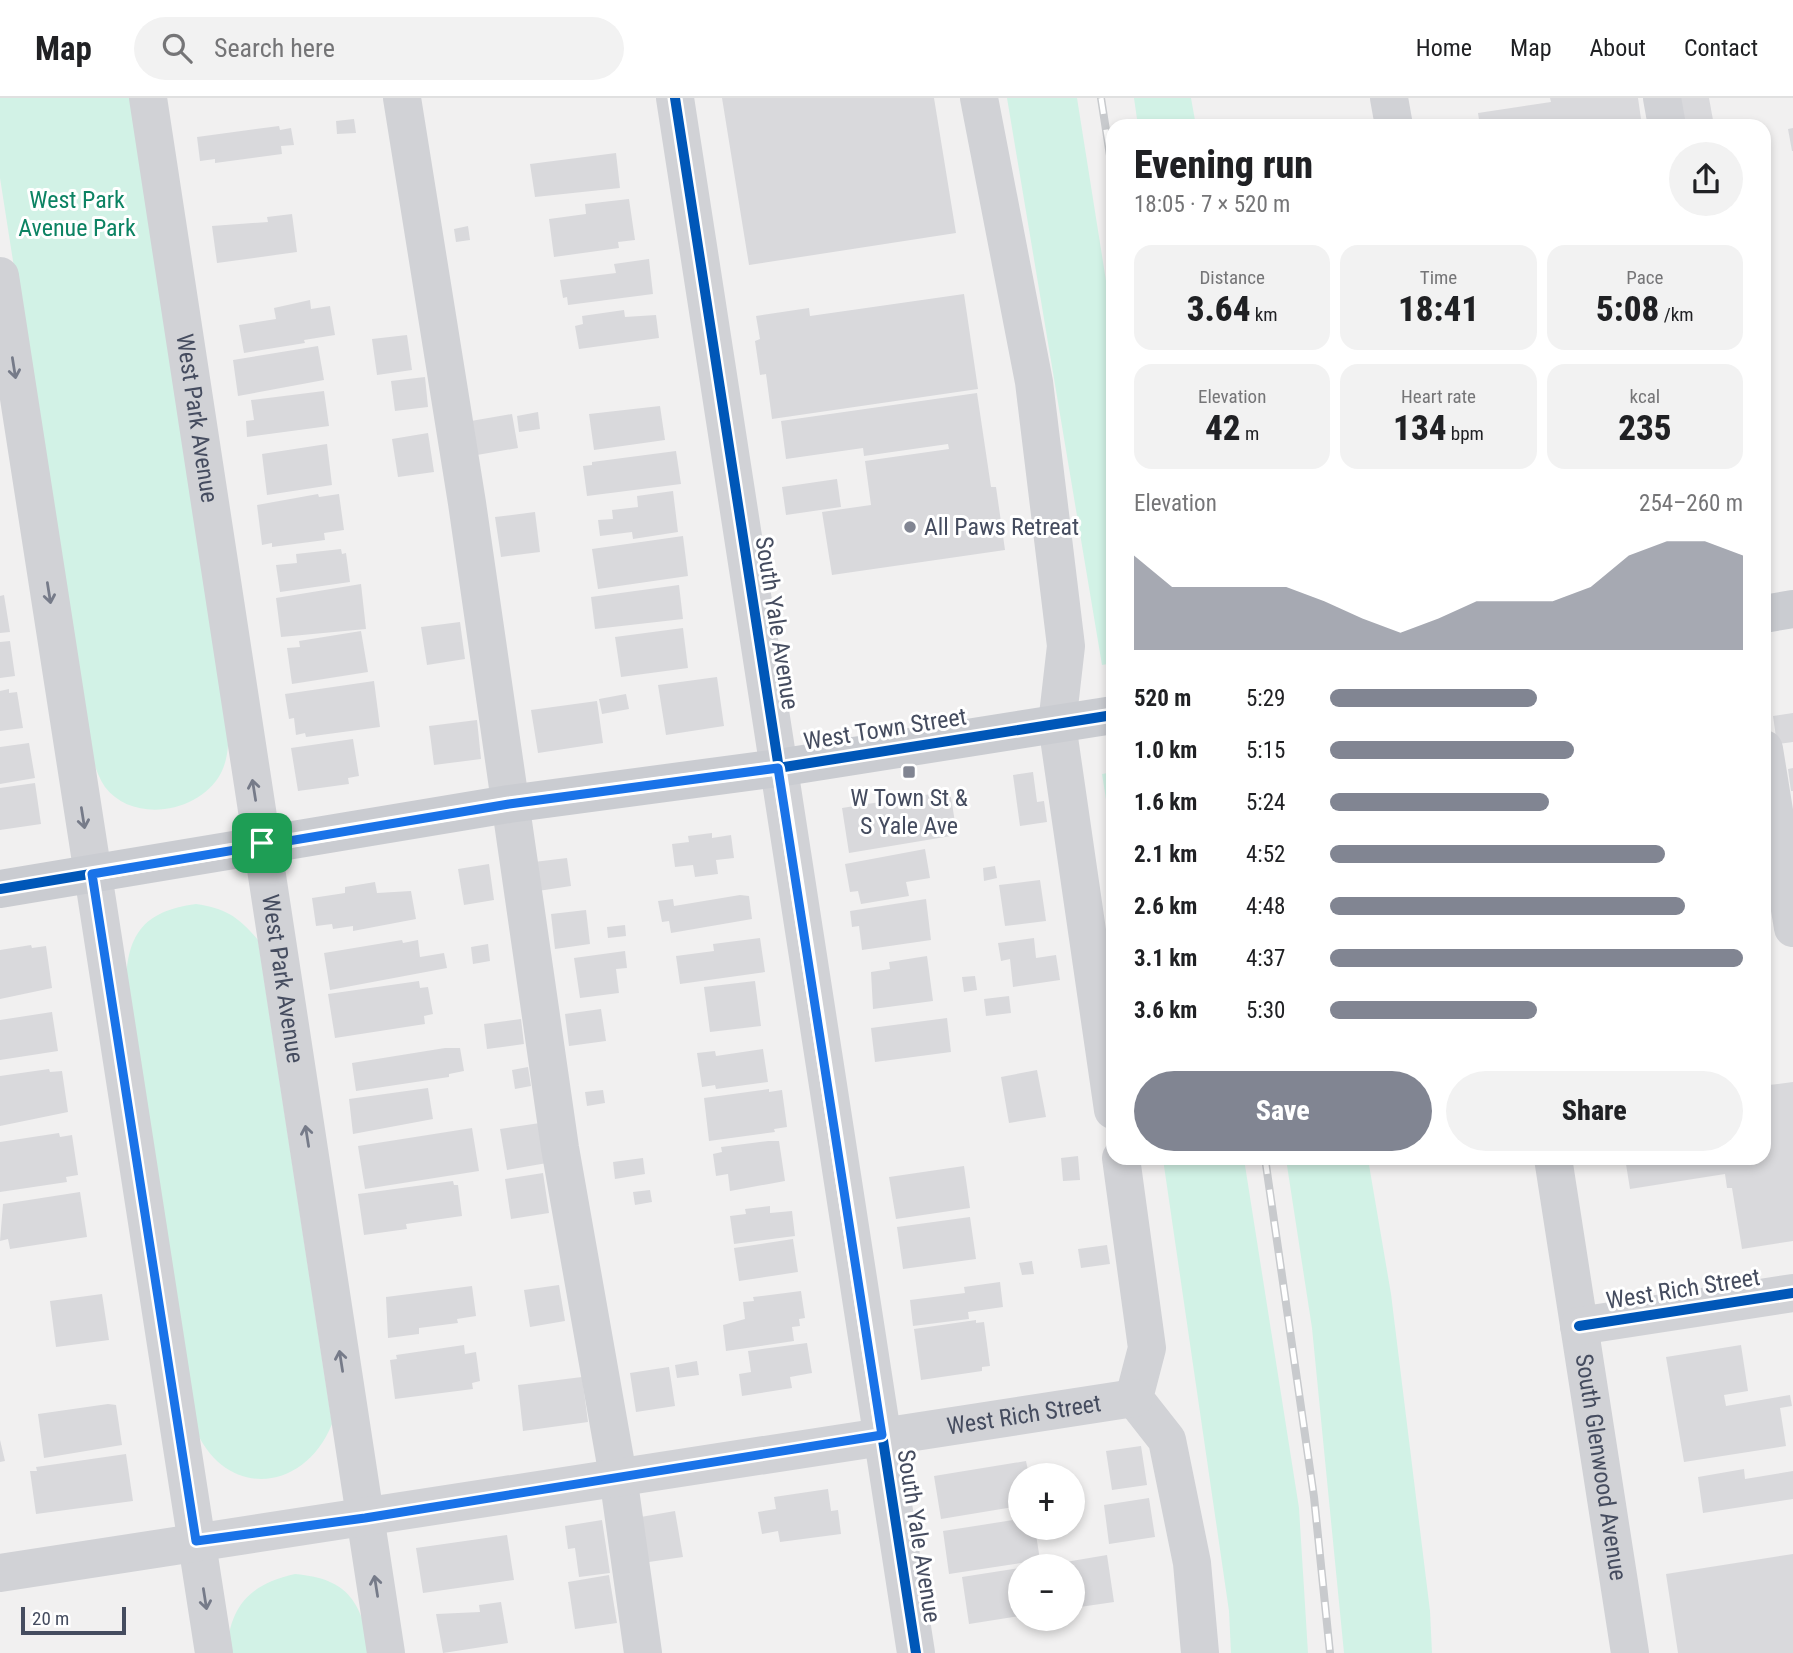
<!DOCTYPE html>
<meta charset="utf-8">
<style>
body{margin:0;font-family:"Roboto Condensed",sans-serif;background:#f2f2f2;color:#202124;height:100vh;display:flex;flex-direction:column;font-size:26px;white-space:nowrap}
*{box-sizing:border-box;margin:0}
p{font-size:23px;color:#757577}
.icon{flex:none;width:38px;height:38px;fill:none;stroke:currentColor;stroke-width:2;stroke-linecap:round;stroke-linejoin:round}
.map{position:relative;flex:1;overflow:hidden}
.drawer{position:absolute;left:1106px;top:21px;width:665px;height:1046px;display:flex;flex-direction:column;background:#fff;border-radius:21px;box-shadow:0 4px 10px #0003}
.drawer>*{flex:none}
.controls{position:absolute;left:1008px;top:1365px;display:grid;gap:14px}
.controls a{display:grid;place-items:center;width:77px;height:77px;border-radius:50%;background:#fff;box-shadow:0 4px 10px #0003;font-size:35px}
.scale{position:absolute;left:21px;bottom:18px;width:105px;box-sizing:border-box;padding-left:7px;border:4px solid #454c5f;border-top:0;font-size:19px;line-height:24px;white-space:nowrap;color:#454c5f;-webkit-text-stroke:5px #fff;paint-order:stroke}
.pin{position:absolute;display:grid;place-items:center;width:60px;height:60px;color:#fff;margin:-30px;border-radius:14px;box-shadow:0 4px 10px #0006}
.round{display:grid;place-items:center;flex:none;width:74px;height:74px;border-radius:37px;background:#f2f2f2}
.headline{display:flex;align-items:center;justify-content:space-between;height:119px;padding:0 28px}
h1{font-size:38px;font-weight:800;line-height:52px}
.figures{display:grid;grid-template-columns:repeat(3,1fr);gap:10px;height:119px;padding:7px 28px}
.figures div{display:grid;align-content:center;border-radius:18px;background:#f2f2f2;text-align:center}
.figures b{font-size:35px;font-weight:800}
.figures small{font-size:19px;font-weight:400}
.figures p{font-size:19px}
.chart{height:196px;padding:14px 28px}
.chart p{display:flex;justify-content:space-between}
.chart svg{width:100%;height:126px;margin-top:7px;fill:#818592;opacity:.7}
.primary-button{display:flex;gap:14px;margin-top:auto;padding:14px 28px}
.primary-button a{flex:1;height:80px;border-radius:42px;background:#818592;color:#fff;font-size:28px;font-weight:800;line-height:80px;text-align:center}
.primary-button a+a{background:#f2f2f2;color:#202124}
ul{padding:0 28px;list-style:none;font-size:23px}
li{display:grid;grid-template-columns:112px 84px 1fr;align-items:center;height:52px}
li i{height:18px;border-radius:9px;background:#818592}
header{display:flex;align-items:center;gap:42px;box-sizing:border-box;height:98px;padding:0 35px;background:#fff;border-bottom:2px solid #e0e0e0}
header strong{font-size:33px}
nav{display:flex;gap:38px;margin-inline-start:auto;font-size:24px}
.search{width:490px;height:63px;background:#f2f2f2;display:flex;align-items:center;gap:18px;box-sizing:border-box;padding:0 24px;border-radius:38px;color:#757577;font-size:26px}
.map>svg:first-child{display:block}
.green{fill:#d2f2e6}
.building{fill:#d9d9dc}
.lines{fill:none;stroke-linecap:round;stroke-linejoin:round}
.minor{stroke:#d1d2d6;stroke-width:38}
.major{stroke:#caccd1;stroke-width:38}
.rail-casing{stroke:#c8cacd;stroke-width:8}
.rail{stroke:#fff;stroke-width:5;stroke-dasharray:16;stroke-linecap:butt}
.cycleway-casing{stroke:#fff;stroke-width:15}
.cycleway{stroke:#0057b8;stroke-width:10}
.oneway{stroke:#767b89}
.route-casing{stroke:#fff;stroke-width:14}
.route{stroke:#1a73e8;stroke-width:9}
.poi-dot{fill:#818592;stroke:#fff;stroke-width:2.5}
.labels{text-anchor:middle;stroke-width:6;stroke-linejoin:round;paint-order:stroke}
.park-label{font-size:24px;fill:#0c8363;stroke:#fff}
.street-label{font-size:24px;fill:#454c5f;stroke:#fff}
.poi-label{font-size:24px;fill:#454c5f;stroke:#fff;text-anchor:start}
</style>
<header>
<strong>Map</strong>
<div class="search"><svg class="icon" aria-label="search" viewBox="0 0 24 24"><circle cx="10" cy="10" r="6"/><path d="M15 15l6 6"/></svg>Search here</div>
<nav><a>Home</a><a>Map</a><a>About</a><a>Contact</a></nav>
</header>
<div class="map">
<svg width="1793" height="1555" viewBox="0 0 1793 1555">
<rect width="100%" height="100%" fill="#f1f0f0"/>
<path class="green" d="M0,0H130L229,633C228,648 228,661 221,675C200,715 133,726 105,689C98,679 94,665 90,654L0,80Z
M1007,0H1077L1113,227V565L1102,567Z
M1134,0H1191L1196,28H1138Z
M1113,674V746L1102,676Z
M196,806C225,810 239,819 258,842L332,1326C304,1395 225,1402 195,1330L126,891C126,838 142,813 196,806Z
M1163,1061H1244L1299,1410L1308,1555H1231L1229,1513Z
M1286,1061H1368L1391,1196L1430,1513L1432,1555H1344L1312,1230Z
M295,1476C351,1481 360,1505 372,1555H227C229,1508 250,1486 295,1476Z"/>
<path class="building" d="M722,0H934L956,135L749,167Z
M1550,0H1638L1642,28H1480L1478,15L1551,4Z
M1676,0H1709L1713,22L1680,26Z
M354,21L356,35L337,36L336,23Z
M279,28L280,32L291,30L294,47L281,48L282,56L215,65V61L200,63L197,39Z
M1793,30V53H1792L1788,31Z
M616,55L620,90L535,99L530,66Z
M629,101L635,142L618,144L619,150L554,159L549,121L586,116L585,106Z
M292,116L297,154L217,165L212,128L268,124L267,119Z
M468,128L470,142L456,144L454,131Z
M649,161L653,196L568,207L567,199L563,200L560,182L616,175L614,166Z
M964,196L978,291L772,321L766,276L760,277L755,243L760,241L756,218L809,210L810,218Z
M310,202L311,211L330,208L335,237L304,242L305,245L244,255L239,227L276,221L274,210Z
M624,212L625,219L656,217L659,240L579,251L575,228L583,226L582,218Z
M407,237L412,272L377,277L372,241Z
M1764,246L1768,262L1764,263Z
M318,248L324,282L238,298L233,262Z
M425,279L428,309L395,313L391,283Z
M324,293L329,328L247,339L246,323L254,322L251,302Z
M977,295L991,389H996L1005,452L832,477L822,414L871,407L865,363L949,351L948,346L864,358L863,350L786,361L781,323Z
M660,308L665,342L594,352L589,316Z
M538,314L540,331L519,334L517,318Z
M512,316L518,350L477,357L471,323Z
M428,335L434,374L398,379L392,341Z
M327,346L332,387L267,397L262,356Z
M676,353L681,386L587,398L583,368L592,367V364Z
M837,381L841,409L786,417L782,389Z
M673,393L678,434L633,441L632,434L600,438L598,422L613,421L612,412L638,409L637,398Z
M318,396L319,399L339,396L344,432L324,435L325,442L272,449V445L262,447L257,407Z
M535,414L540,454L501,459L495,419Z
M683,438L688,478L598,491L592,451Z
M341,451L342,456L346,455L350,484L280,494L276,467L297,465L296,456Z
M361,486L366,531L281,539L276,500Z
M679,487L683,521L595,531L591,499Z
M4,497L10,534L0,535V498Z
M460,524L465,561L427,567L421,529Z
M683,530L688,570L621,579L615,539Z
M361,533L368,574L292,586L287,550L300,549L299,543Z
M10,543L15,578L0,580V544Z
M717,579L724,628L666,637L658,587Z
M374,583L380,629L306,639L305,635L296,637L294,620L289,621L285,596Z
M9,591V595L17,594L23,630L0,633V593Z
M626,596L629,611L602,616L599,601Z
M597,603L603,645L538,655L531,612Z
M1793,615V644L1777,646L1773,618Z
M477,622L481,661L434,667L429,628Z
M353,641L359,678L348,680L349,686L298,693L291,650Z
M29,645L35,680L0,686V649Z
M1793,670V693H1791L1788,671Z
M1033,674L1037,704L1044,703L1047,724L1020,728L1013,677Z
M35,685L41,726L0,732V690Z
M950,693L957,737L849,755L842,710Z
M712,735V740L731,737L734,760L716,762L718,776L695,779L693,767L675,769L672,746L689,744L688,738Z
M925,751L930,780L906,784L909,798L861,806L858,793L850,794L845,766Z
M567,760L571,788L538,793L534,764Z
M489,766L494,802L464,807L458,771Z
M995,768L997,780L984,783L983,770Z
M1040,782L1046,823L1005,828L999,787Z
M375,784L377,795L411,793L416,821L353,833V828L333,831L332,826L316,828L312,800L345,795V789Z
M740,797L749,798L752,821L671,835L669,823L662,824L658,803L673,801L674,808Z
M926,801L931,842L862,852L859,828L852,829L850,813Z
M586,812L590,846L555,851L551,816Z
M625,827L626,838L608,840L607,829Z
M760,840L765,874L680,886L676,858L714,853L713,846Z
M1034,840L1036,860L1056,857L1060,882L1013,889L1010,861L1001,863L998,845Z
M402,842L403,845L418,842L420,859L444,855L447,870L330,892L324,855Z
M488,846L490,863L473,866L471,849Z
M31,847L32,850L46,848L52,890L0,901V852Z
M625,853L627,870L616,871L619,895L580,900L574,860Z
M927,858L933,903L873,911L871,874L890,871L889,864Z
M975,878L977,892L964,894L962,879Z
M419,883L420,890L428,889L433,916L424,918L425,926L335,940L328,896Z
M755,883L761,928L710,934L704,889Z
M1009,898L1011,915L986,918L984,901Z
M601,911L606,943L569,948L565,916Z
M52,914L58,953L0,962V922Z
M947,920L951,954L875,964L871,930Z
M521,921L524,946L487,951L484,926Z
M445,950H460L464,973L449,976V979L356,993L352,965Z
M763,951L768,984L716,991L715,987L702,989L697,955L715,953L716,958Z
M1764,967L1769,987L1793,984V1143L1742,1151L1732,1090H1727L1725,1076L1630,1091L1625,1060H1764Z
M528,969L531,988L515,991L512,972Z
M49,971L50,974L62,973L68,1014L0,1028V978Z
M1037,972L1046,1019L1009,1025L1001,979Z
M428,990L433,1021L353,1036L349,1001Z
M769,991V994L782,992L787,1029L774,1031L775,1034L709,1043L704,1000Z
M603,992L605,1005L587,1008L585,994Z
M540,1025L547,1065L507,1072L500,1031Z
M472,1030L479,1073L365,1091L358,1048Z
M59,1035L60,1039L72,1037L78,1077L66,1079L67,1084L0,1094V1044Z
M768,1043H779L785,1083L730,1093L728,1076L716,1078L713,1056L722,1054L721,1049Z
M1078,1058L1080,1082L1063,1083L1061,1060Z
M643,1060L645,1076L615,1081L613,1064Z
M964,1068L970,1110L896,1121L889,1079Z
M543,1075L549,1115L511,1121L505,1081Z
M453,1083L454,1087H458L462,1118L406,1126L407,1131L364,1137L358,1096Z
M650,1092L652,1104L635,1107L633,1094Z
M80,1094L87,1139L10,1151L8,1141L0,1143L3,1106Z
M770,1108V1115L792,1113L795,1138L734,1146L730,1118L746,1116L745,1111Z
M970,1119L976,1161L903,1171L897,1129Z
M793,1141L798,1174L739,1183L734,1150Z
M1107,1147L1110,1166L1081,1170L1078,1151Z
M1032,1163L1034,1176L1022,1177L1019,1165Z
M1000,1184L1003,1209L968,1214L969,1221L913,1228L910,1202L965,1195L964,1189Z
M559,1187L565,1223L530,1229L524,1192Z
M472,1188L476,1218L457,1221L458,1225L419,1230V1236L388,1240L386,1199Z
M801,1193L805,1220L799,1221L800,1228L792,1229L794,1243L726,1253L723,1227L745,1221L743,1204L754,1203L753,1199Z
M102,1196L109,1242L56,1249L50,1203Z
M976,1222V1225L984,1224L990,1268L982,1269V1273L921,1282L914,1231Z
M807,1245L812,1275L790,1279L792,1290L742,1298L739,1276L751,1274L748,1253Z
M464,1247L465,1256L476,1254L480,1283L472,1285L473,1291L395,1301L390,1262L397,1261L396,1257Z
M1741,1247L1748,1293L1724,1297L1726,1308L1790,1297L1792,1308L1780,1310L1786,1348L1684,1364L1666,1259Z
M697,1263L699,1277L677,1280L675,1267Z
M669,1269L675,1308L636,1314L630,1275Z
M582,1279L588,1324L523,1333L518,1287Z
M108,1306L116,1307L122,1347L44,1360L38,1316Z
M0,1342L5,1363L0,1364Z
M1141,1348L1147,1387L1112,1392L1106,1353Z
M126,1356L133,1403L36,1416L30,1373H37L36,1369Z
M1026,1363L1029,1377H1020V1408L941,1421L934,1378Z
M1744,1371L1745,1381L1793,1373V1401L1703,1415L1698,1379Z
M828,1391L831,1413L838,1412L841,1436L780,1444L778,1433L762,1436L758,1414L776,1411L774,1399Z
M1149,1400L1155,1439L1109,1446L1104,1407Z
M675,1413L683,1459L642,1465L635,1420Z
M1020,1421V1430H1035L1040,1462L949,1476L943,1433Z
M602,1422L610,1475L579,1479L575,1450L568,1451L565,1428Z
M507,1437L514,1482L423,1495L416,1450Z
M1793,1456V1555H1678L1666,1476Z
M1107,1457L1114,1504L1073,1510V1468H1042Z
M1020,1470V1518L969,1526L962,1479Z
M609,1477L617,1525L575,1531L568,1484Z
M501,1504L508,1545L443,1555L436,1516L480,1514L479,1507Z"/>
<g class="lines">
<g class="minor">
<path id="s1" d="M148,0L386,1555"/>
<path d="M402,0L467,405L560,1050L618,1378L643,1555"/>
<path d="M675,0L916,1555"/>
<path d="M979,0L1034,284L1066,548L1057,626L1113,1012"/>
<path d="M1389,0L1394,28"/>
<path d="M1662,0L1667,28"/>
<path d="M0,178L214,1555"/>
<path d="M1764,651L1793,830"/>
<path d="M1121,1060L1147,1250L1134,1300L1167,1342L1192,1465L1200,1555"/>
<path id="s2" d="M1553,1060L1630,1555"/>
<path d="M1579,1228L1793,1195"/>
<path id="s3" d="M0,1475L1134,1300"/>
</g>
<path class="major" d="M1764,516L1793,511
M0,791L509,706L778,670L1113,617"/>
<g class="rail-casing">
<path id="rail" d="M1101,0L1113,77
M1265,1060L1314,1399L1330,1555"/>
</g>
<use href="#rail" class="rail"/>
<g class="cycleway-casing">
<path id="cycleway" d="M675,0L916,1555
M0,791L509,706L778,670L1113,617
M1579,1228L1793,1195"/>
</g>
<use href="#cycleway" class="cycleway"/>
</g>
<defs><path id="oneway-shaft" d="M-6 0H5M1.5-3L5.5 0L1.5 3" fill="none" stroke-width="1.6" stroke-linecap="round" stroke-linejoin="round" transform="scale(1.75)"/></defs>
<g class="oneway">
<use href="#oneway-shaft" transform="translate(14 270) rotate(81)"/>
<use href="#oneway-shaft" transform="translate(49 495) rotate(81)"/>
<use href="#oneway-shaft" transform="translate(254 692) rotate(-99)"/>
<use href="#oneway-shaft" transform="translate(83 720) rotate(81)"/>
<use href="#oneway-shaft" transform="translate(307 1038) rotate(-99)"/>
<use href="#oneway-shaft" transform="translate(341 1263) rotate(-99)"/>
<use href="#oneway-shaft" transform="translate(376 1488) rotate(-99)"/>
<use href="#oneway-shaft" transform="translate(205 1501) rotate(81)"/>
</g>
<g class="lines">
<g class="route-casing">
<path id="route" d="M778,670L882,1337L365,1420L196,1443L92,776L509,706Z"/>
</g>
<use href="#route" class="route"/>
</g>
<g class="poi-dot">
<circle cx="910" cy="429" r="7"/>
<rect x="902" y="667" width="14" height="14" rx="3.5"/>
</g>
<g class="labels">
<g class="park-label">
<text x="77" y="110">West Park<tspan x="77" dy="28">Avenue Park</tspan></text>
</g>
<g class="street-label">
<text dy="8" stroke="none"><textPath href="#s1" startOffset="324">West Park Avenue</textPath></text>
<text transform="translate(777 525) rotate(81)" y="8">South Yale Avenue</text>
<text transform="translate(885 631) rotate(-9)" y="8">West Town Street</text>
<text dy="8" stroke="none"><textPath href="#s1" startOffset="891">West Park Avenue</textPath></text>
<text transform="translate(1683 1191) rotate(-9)" y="8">West Rich Street</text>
<text dy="8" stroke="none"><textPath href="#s3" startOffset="1036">West Rich Street</textPath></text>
<text dy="8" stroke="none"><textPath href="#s2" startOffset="313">South Glenwood Avenue</textPath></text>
<text transform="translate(919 1438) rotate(81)" y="8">South Yale Avenue</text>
</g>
<g class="poi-label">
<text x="924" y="437">All Paws Retreat</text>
<text x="909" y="708" text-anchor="middle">W Town St &amp;<tspan x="909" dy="28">S Yale Ave</tspan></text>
</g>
</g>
</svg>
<div class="controls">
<a>+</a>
<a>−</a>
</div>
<div class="scale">20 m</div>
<div class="pin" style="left:262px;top:745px;background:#1e9e55"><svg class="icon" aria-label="arrive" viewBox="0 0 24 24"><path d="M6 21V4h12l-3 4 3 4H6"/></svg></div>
<section class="drawer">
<div class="headline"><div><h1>Evening run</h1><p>18:05 · 7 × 520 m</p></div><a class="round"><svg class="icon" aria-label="share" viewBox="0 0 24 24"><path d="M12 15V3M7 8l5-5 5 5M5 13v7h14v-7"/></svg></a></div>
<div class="figures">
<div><p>Distance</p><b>3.64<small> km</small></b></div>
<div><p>Time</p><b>18:41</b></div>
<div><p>Pace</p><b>5:08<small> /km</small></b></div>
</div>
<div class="figures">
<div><p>Elevation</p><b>42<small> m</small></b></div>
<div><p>Heart rate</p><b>134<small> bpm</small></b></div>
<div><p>kcal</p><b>235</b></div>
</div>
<div class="chart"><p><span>Elevation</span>254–260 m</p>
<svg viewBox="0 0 160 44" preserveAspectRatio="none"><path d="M0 44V11L10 22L20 22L30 22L40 22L50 27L60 33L70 38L80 33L90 27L100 27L110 27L120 22L130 11L140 6L150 6L160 11V44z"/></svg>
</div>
<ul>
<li><b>520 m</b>5:29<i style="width:50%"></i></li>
<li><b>1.0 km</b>5:15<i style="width:59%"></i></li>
<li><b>1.6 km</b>5:24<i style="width:53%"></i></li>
<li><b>2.1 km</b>4:52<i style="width:81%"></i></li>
<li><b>2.6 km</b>4:48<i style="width:86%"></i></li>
<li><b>3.1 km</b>4:37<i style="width:100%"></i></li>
<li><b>3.6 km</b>5:30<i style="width:50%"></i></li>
</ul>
<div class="primary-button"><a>Save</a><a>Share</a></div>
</section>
</div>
